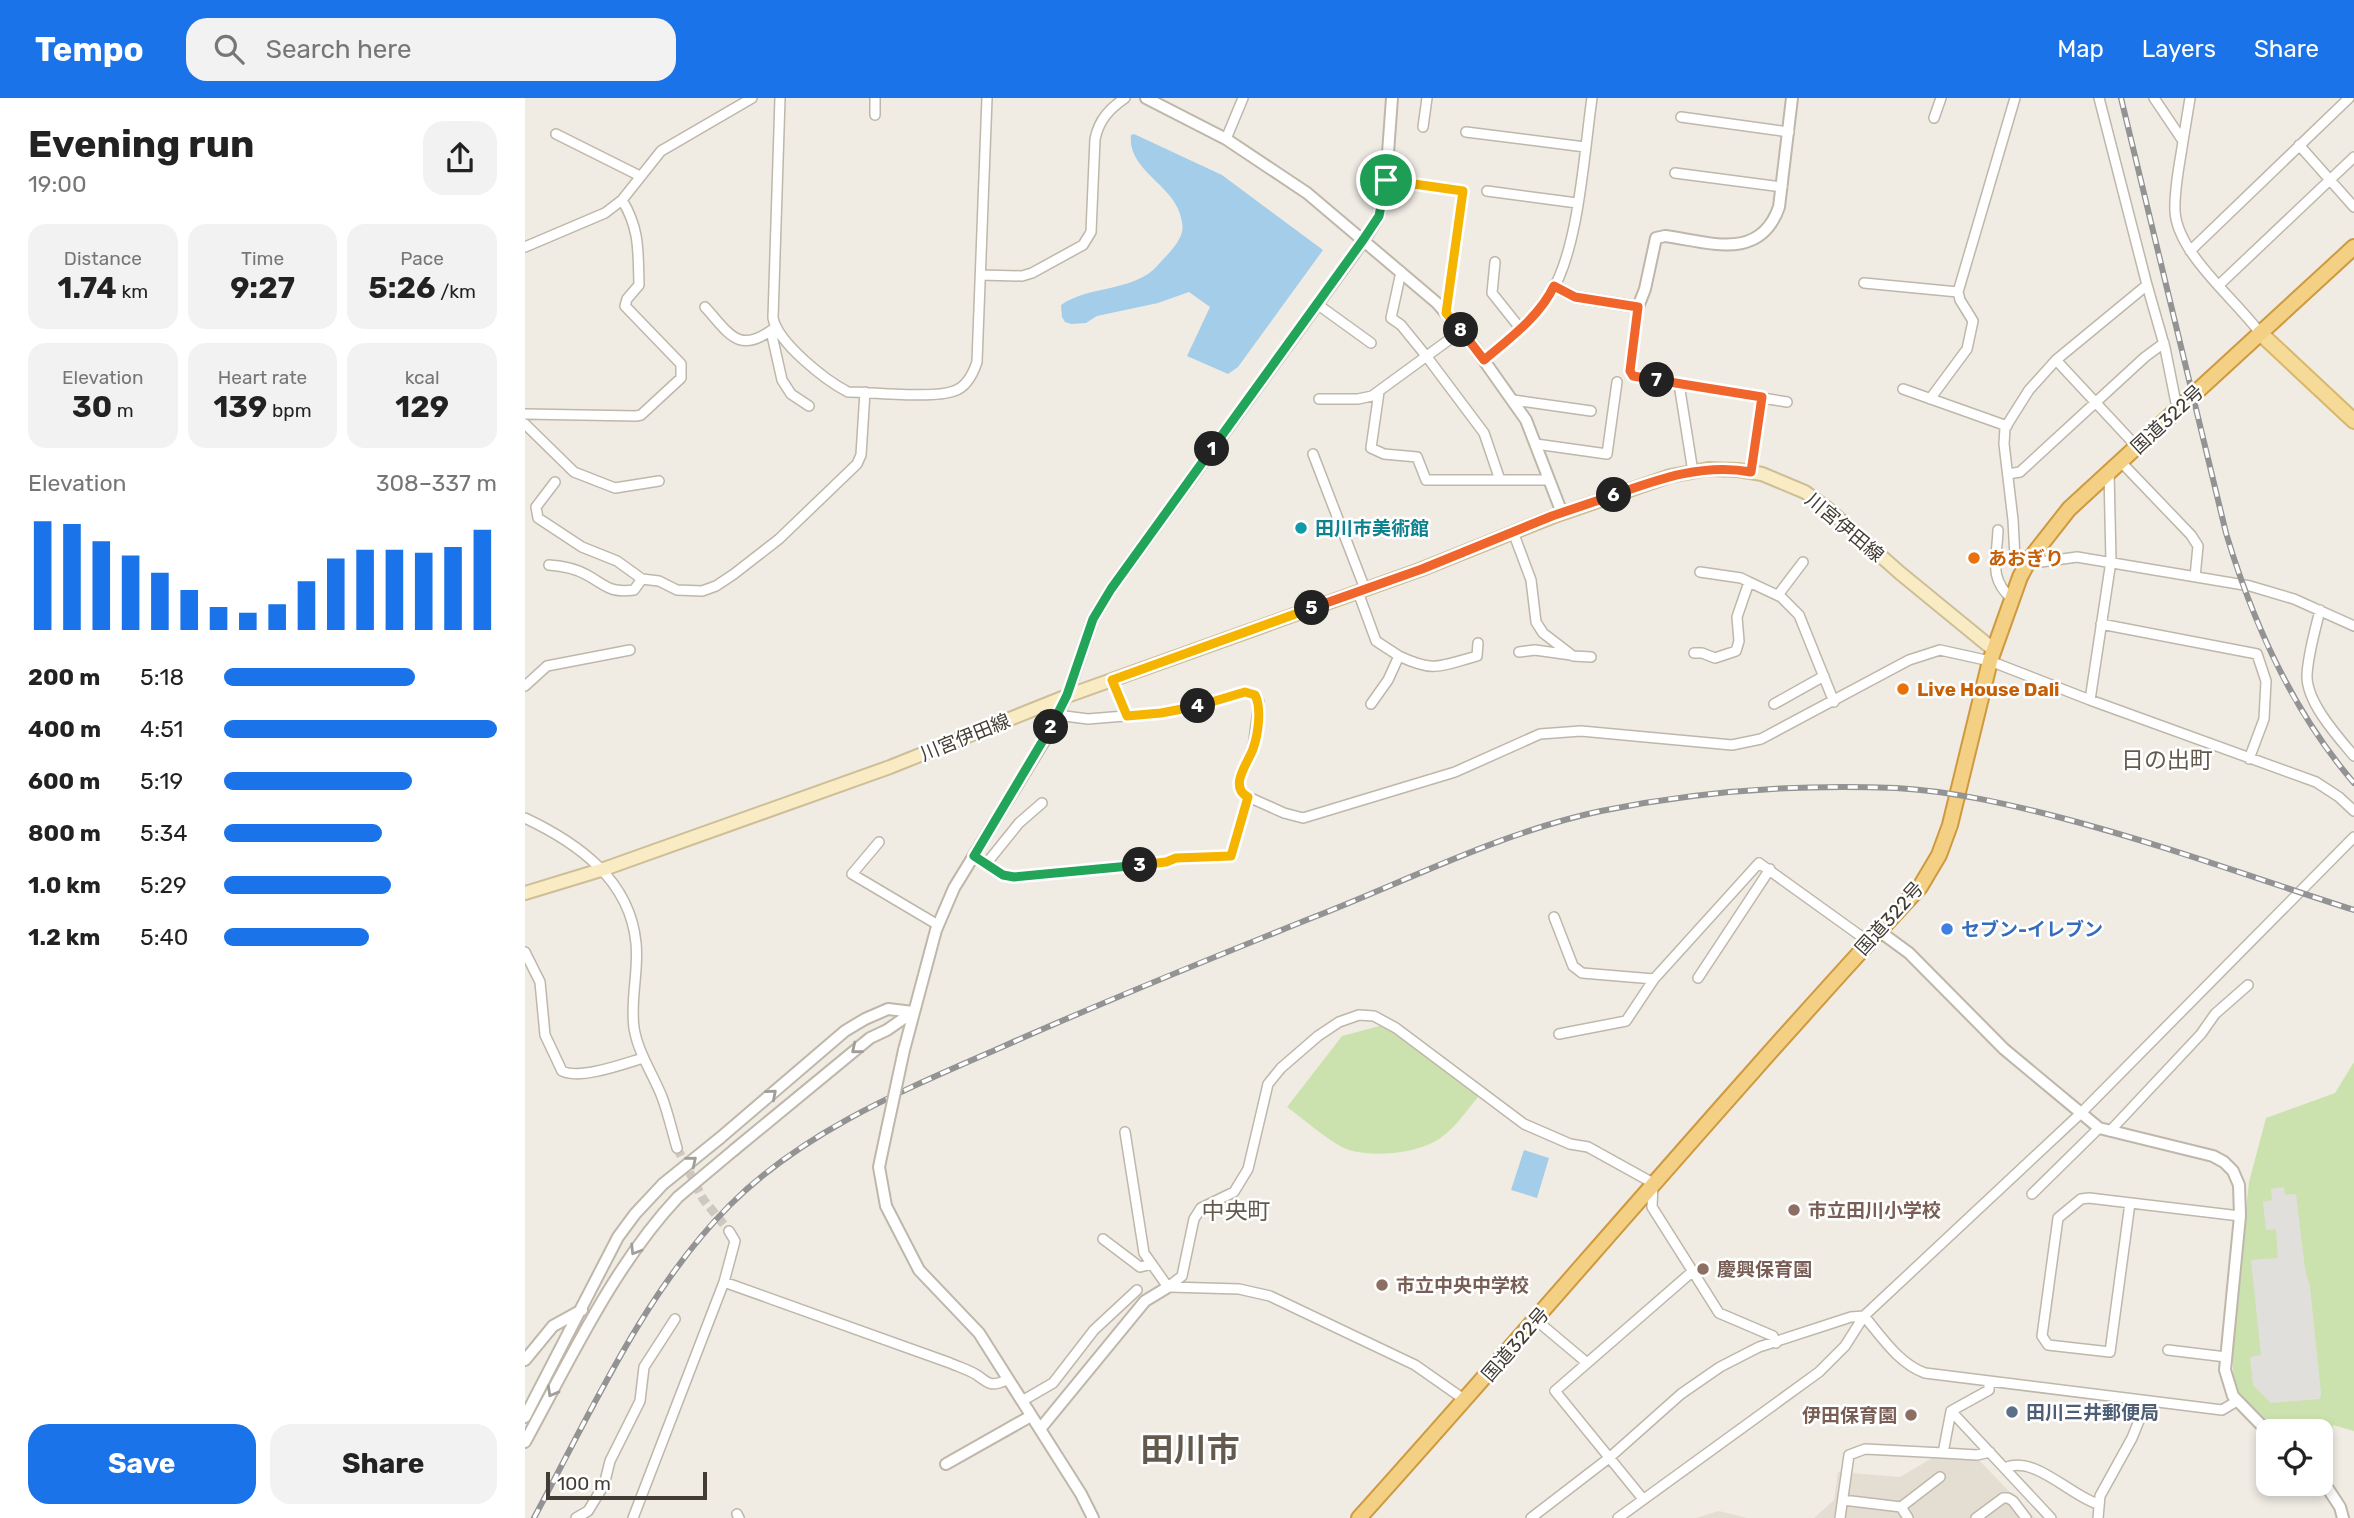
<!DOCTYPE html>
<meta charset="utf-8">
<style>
body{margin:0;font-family:Rubik,"Noto Sans JP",sans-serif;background:#f2f2f2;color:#222;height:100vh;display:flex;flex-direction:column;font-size:26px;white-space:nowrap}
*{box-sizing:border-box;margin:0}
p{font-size:23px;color:#767676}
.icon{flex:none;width:38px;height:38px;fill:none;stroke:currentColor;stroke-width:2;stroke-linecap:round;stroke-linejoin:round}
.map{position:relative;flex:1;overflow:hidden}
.details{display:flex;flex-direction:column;background:#fff;width:525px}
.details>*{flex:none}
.fabs{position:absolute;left:1731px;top:1321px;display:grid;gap:14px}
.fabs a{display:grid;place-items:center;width:77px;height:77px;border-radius:14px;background:#fff;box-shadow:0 4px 10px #0003;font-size:35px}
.scale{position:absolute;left:21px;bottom:18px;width:161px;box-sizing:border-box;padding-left:7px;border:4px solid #423c34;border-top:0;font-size:19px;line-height:24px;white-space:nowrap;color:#423c34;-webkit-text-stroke:5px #fff;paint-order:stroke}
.pin{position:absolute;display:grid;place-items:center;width:60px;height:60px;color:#fff;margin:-30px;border:4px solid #fff;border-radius:50%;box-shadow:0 2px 7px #0007}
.km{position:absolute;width:35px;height:35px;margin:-18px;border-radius:50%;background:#222;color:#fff;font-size:19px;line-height:35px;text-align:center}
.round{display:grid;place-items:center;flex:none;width:74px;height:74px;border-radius:21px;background:#f2f2f2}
.overview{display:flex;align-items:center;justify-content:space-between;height:119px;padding:0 28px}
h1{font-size:38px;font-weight:700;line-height:52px}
.stats{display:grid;grid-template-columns:repeat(3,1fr);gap:10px;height:119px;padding:7px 28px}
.stats div{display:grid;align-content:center;border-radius:18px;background:#f2f2f2;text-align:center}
.stats b{font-size:30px;font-weight:700}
.stats small{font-size:19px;font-weight:400}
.stats p{font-size:19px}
.chart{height:196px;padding:14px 28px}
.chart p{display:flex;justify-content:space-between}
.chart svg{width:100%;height:126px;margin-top:7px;stroke:#1a73e8;stroke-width:6}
.button{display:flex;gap:14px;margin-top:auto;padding:14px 28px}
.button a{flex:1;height:80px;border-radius:21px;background:#1a73e8;color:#fff;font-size:28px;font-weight:700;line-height:80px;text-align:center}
.button a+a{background:#f2f2f2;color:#222}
ul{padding:0 28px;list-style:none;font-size:23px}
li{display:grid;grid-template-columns:112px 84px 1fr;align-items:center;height:52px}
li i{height:18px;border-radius:9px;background:#1a73e8}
header{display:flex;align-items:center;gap:42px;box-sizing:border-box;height:98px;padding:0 35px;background:#1a73e8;color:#fff}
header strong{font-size:33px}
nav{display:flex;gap:38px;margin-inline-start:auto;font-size:24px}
.search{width:490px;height:63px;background:#f2f2f2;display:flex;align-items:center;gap:18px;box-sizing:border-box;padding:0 24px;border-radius:21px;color:#767676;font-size:26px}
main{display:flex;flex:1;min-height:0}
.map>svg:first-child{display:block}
.residential{fill:#e4ded2}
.green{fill:#cbe2af}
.parking{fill:#e1dfdc}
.water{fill:#a4cde9}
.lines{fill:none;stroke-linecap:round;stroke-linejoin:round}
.minor-tunnel{stroke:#cdc9c1;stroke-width:9;stroke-dasharray:9 4.5;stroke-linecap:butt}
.minor-casing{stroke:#beb7aa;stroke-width:12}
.tertiary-casing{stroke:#beb7aa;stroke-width:14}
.secondary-casing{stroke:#cdbe96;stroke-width:16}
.primary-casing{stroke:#d8b76a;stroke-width:18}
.trunk-casing{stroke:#cf993f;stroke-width:18}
.minor{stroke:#fff;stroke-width:9}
.tertiary{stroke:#fff;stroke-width:10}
.secondary{stroke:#f9ecc5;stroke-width:12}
.primary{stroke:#f5da98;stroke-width:14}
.trunk{stroke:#f3d083;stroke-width:14}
.rail-casing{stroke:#939393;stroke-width:6}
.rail{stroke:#fff;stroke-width:3.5;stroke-dasharray:10;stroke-linecap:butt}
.tertiary-bridge-casing{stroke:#beb7aa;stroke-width:14;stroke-linecap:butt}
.tertiary-bridge{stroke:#fff;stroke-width:10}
.oneway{stroke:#a09e9a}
.split-1-casing{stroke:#fff;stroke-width:14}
.split-2-casing{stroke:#fff;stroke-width:14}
.split-3-casing{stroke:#fff;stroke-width:14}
.split-4-casing{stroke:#fff;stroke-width:14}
.split-5-casing{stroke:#fff;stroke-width:14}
.split-6-casing{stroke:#fff;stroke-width:14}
.split-7-casing{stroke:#fff;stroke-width:14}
.split-8-casing{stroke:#fff;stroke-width:14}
.split-9-casing{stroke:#fff;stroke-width:14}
.split-1{stroke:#22a559;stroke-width:9}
.split-2{stroke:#22a559;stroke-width:9}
.split-3{stroke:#22a559;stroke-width:9}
.split-4{stroke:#f5b400;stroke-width:9}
.split-5{stroke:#f5b400;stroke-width:9}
.split-6{stroke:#f0652b;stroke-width:9}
.split-7{stroke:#f0652b;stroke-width:9}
.split-8{stroke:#f0652b;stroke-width:9}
.split-9{stroke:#f5b400;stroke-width:9}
.culture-dot{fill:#0f9aa8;stroke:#fff;stroke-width:2.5}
.food-dot{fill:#e8710a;stroke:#fff;stroke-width:2.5}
.shop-dot{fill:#3f7fe0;stroke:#fff;stroke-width:2.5}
.education-dot{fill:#8d6e63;stroke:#fff;stroke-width:2.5}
.service-dot{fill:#5c6f8a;stroke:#fff;stroke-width:2.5}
.labels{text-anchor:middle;stroke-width:5;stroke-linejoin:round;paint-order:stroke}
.street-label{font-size:19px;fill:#423c34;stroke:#fff}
.culture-label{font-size:19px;font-weight:bold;fill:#0d838f;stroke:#fff;text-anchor:start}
.food-label{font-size:19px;font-weight:bold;fill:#c56008;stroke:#fff;text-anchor:start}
.shop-label{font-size:19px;font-weight:bold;fill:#366cbe;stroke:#fff;text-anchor:start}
.education-label{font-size:19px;font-weight:bold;fill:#785e54;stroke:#fff;text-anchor:start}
.service-label{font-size:19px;font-weight:bold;fill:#4e5e75;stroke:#fff;text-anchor:start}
.quarter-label{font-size:23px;fill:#635a4d;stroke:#fff}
.town-label{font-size:33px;font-weight:bold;fill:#635a4d;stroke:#fff}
</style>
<header>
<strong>Tempo</strong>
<div class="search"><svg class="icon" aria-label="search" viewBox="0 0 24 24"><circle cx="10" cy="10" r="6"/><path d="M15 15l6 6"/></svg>Search here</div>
<nav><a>Map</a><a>Layers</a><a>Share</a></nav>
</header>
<main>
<section class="details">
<div class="overview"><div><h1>Evening run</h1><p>19:00</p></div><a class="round"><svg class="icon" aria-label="share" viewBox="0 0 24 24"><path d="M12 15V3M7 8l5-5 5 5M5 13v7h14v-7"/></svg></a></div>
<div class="stats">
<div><p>Distance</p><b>1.74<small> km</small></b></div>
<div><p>Time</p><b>9:27</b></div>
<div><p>Pace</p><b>5:26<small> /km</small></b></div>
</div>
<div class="stats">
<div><p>Elevation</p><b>30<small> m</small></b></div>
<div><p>Heart rate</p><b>139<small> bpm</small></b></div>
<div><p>kcal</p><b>129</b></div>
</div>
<div class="chart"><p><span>Elevation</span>308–337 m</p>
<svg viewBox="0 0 160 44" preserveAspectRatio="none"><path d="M5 44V6M15 44V7M25 44V13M35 44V18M45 44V24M55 44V30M65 44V36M75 44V38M85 44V35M95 44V27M105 44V19M115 44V16M125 44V16M135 44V17M145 44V15M155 44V9"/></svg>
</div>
<ul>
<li><b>200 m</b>5:18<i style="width:70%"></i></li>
<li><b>400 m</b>4:51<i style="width:100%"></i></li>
<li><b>600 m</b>5:19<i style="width:69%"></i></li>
<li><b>800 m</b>5:34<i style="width:58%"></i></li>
<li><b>1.0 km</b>5:29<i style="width:61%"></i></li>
<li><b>1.2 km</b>5:40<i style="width:53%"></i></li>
</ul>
<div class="button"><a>Save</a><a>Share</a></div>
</section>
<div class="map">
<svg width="1829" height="1420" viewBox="0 0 1829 1420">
<rect width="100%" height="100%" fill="#f0ece4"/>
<path class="residential" d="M1419,1353L1448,1356L1510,1420H1289L1309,1402L1313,1374L1375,1379Z
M1194,1413L1222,1420H1225H1171Z"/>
<path class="green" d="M858,927L954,998C941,1013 928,1034 909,1044C886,1056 849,1059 824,1052C808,1047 777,1020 762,1009L817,938Z
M1829,964V1333L1808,1327L1806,1342L1796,1341V1334L1762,1333L1734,1317L1712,1293L1708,1279V1238L1724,1084L1741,1020L1810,995Z"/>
<path class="parking" d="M1759,1089L1760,1097L1771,1096L1780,1171L1785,1189L1796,1295L1795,1301L1746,1305L1728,1287L1725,1259L1736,1257L1726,1162L1753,1160L1751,1131L1741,1132L1738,1104L1747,1102L1746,1091Z"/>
<path class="water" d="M609,36L697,77L798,152L713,269L703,276L662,258L685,209L664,194L633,205L572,218L561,225L546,226L540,224L537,219L536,207C564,187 610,194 633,167C641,158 652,148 656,137C659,130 657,123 655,116C646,86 602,71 606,37Z
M999,1052L1024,1060L1012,1100L986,1092Z"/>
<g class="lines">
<path class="minor-tunnel" d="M152,1050L178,1101L204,1133"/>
<g class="minor-casing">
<path id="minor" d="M255,0L248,220C253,245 300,282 323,294C349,294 408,301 429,293C442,289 448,276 452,264L462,0
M1574,0L1622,187L1640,250L1652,310
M1629,0L1658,43C1655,65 1649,90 1650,113C1652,155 1710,201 1735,235
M350,17V0
M1156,19L1264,34
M1409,20L1416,0
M898,29L902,0
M941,34L1060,49
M31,36L115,78
M701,41L718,0
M1658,43L1665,0
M1774,47L1829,109
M1150,75L1257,89
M861,82L938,93L921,215
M962,93L1052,105
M0,149L80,115L97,102L136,53L227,0
M1665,153L1824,0
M970,164L967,195L995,230
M876,174L866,220L876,227L902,259L959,335L975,382
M456,177L497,178L507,175L558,147L566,134L570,41C574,22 584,11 600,0
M1339,185L1433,194L1435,202L1448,223L1442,251L1405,301
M1694,187L1829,59
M1433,194L1490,0
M792,206L846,245
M180,209C204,235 213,257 248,231
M1113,209L1105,273L1108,278L1262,304
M246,233L257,282L266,296L284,308
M959,262C982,243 1007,223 1024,198C1054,154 1059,54 1067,0
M1531,262L1612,349
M1154,286L1168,374
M1378,291L1482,328
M854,294L846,350L859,356L892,359L901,382H1024
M794,301H833L847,298L936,233
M988,302L1066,313
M0,316L111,318L116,317L156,280V266L100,208L102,201L114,187C113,154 115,131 97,102
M0,326L49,374L90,390L134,383
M1011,346L1082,356L1092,284
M788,356L840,491
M1596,364L1666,437L1673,448L1670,479
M1226,374L1237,299
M1483,376L1495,374L1620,259L1639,245
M30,384L11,409L13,420L57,449L92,463L117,481L134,483L152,492L177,493L191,488L209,476L254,441L332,366L336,357L340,294
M1473,432C1472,462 1463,480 1487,501
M988,434L1006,482L1011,524L1018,535L1048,558L1066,559
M1504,462L1516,464L1552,459L1725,488L1769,501L1829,528
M24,467C38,468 50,470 62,477C82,488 84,495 109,492L117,481
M1500,470L1492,465L1490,460L1488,422L1479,346L1480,330L1504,292L1531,262L1622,187
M1175,474L1216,480L1224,484
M833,494L851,543L874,558L863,582L846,606
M1253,497L1278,464
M1795,512C1790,533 1783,556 1782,577C1781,604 1813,639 1829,658
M1576,526L1732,556L1741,583L1739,621L1724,661
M994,554L1010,552L1046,557
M1169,555H1177L1190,560L1211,553L1214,543L1212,519L1224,484L1256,499L1274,517L1309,604
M874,558C910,575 915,568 952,558L953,545
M587,582L602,618
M0,588L22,568L105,552
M1565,602L1586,463L1584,374
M1249,606L1299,578
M532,617L563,621L636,615L680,606L721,594L730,597L734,604L728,650L714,680L715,690L719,697L759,715L778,720L930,674L1015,636L1056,633L1207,647L1236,641L1384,562L1415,552L1465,563L1565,602L1791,684L1814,699L1829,713
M0,720C53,745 105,782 111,845C114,873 105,902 109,930C113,955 128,976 137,999C143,1015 147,1033 152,1050
M354,744L327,776L413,827
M448,758L478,777L489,779L641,764L651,760L706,758L723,699
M461,766L494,725L517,705
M1029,819L1048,868L1057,875L1129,881L1234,765L1344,844
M0,854L15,884L20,937L37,973C55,982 98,966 118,960
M1173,880L1245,771
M1034,936L1101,923L1129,881
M1585,1033L1676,936L1690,916L1723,887
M600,1034L619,1155L643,1189
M1507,1096L1574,1030
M1605,1105L1585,1254L1523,1247L1517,1238L1533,1120L1556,1101L1564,1100L1715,1118
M578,1141L615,1169L627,1166
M199,1184L425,1265C434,1269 444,1272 452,1277C465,1286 465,1289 482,1282
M643,1189L657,1178L669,1121L676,1110L709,1094L723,1071L743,986L756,970L793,938L814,924L834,917L849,918L871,930L999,1026L1045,1046L1063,1049L1128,1085L1127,1109L1194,1215L1248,1238L1251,1245
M645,1189L714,1191L745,1198L890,1267L940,1302
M1339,1218C1356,1238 1374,1266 1400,1275L1697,1312L1712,1303
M1011,1222L1061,1264
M1643,1252L1701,1259
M497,1303L528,1285L569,1232L612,1192
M1426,1313L1526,1420
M1418,1355L1452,1357L1465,1354
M1480,1370C1508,1356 1546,1398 1573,1406
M1118,1401L1030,1293L1168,1173
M1318,1402L1376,1409L1415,1379
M1376,1409L1383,1420
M212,1416L214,1420
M51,1420L63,1413L79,1387L85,1363L115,1303L119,1269L150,1221
M108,1420L199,1184L210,1143L204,1133
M1006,1420L1084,1360L1156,1296L1195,1269L1234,1249L1326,1219L1339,1218
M1093,1420L1294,1274L1320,1248L1339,1218L1555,1016L1829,739
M1315,1420L1324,1357L1340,1351L1418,1355L1426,1313L1464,1292V1284
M1451,1420L1478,1400H1483L1488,1403L1501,1420
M1573,1420L1575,1398L1607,1340L1622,1303"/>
</g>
<g class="tertiary-casing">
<path id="tertiary" d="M621,0L701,41L782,95L912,205L948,247L1001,322L1037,415
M1029,188L1050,199L1113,209L1120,191L1131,140L1140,138C1184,144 1235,164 1254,109L1267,0
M1354,833L1384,855L1479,951L1574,1030L1688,1058L1699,1064L1708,1073L1714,1087L1715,1118L1700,1272L1708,1298L1743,1334
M379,952L411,832L429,790L519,643L542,598L568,521L586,491L839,142L854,118L861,82L867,0
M362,1031L354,1069L361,1108L394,1172L454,1235L556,1396L568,1420
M195,1040L320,933L340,921L363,911L388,914
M209,1052L345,940L362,932L388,914
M0,1262L28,1228L57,1212
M0,1319L93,1139L110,1116L138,1086
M515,1331L620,1203L643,1189
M0,1344C45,1262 89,1167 153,1099
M421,1366L506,1318
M1796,1380L1815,1409L1818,1420"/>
</g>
<g class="secondary-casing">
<path id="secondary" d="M0,795L79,771L365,669L542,598L897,471L1027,419L1145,378L1183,371L1213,372L1237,376L1280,394L1303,411L1375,475L1469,552"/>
</g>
<g class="primary-casing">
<path id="primary" d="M1735,235L1829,323"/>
</g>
<g class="trunk-casing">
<path id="trunk" d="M834,1420C1022,1211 1204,995 1395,789L1414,757L1425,727L1465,563L1495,479L1504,462L1544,411L1829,149"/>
</g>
<use href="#minor" class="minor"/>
<use href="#tertiary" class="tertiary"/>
<use href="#secondary" class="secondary"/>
<use href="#primary" class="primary"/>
<use href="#trunk" class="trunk"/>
<g class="rail-casing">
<path id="rail" d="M1596,0L1701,435C1728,525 1767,613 1829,685
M9,1420C65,1316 120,1192 205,1107C280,1032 381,991 477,949C580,903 684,861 789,819C884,782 977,734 1076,713C1174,693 1272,686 1371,690C1427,693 1483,706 1537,720C1636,746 1732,781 1829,812"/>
</g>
<use href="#rail" class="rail"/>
<g class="tertiary-bridge-casing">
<path id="tertiary-bridge" d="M362,1031L379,952
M138,1086L195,1040
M153,1099L209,1052"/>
</g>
<use href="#tertiary-bridge" class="tertiary-bridge"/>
</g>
<defs><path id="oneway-chevron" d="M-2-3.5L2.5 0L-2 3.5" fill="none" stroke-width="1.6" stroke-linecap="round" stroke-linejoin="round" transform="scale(1.75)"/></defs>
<g class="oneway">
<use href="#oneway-chevron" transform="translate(331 951) rotate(141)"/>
<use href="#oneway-chevron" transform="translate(247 996) rotate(-41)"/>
<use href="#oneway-chevron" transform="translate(167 1063) rotate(-39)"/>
<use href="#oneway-chevron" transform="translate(110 1152) rotate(122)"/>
<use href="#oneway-chevron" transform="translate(27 1294) rotate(119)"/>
</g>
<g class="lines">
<g class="split-1-casing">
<path id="split-1" d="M687,351L838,142L854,118L861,82"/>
</g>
<g class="split-2-casing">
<path id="split-2" d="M526,629L542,597L568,521L586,491L687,351"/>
</g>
<g class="split-3-casing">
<path id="split-3" d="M526,629L449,758L478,777L489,779L615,767"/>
</g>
<g class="split-4-casing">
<path id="split-4" d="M615,767L641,764L651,760L706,758L723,699C703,689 723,665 728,651C733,637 737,610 730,597L720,594L673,608"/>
</g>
<g class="split-5-casing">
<path id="split-5" d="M673,608L636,615L602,618L587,582L787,510"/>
</g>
<g class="split-6-casing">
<path id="split-6" d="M787,510L897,471L1027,418L1089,397"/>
</g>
<g class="split-7-casing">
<path id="split-7" d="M1089,397C1134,381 1178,365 1226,374L1237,299L1132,282"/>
</g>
<g class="split-8-casing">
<path id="split-8" d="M936,232L959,262C984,241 1015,218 1029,188L1050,199L1113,209L1105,273L1108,278L1132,282"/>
</g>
<g class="split-9-casing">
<path id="split-9" d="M861,82L938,93L921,215L936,232"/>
</g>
<use href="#split-1" class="split-1"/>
<use href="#split-2" class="split-2"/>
<use href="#split-3" class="split-3"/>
<use href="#split-4" class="split-4"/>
<use href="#split-5" class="split-5"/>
<use href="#split-6" class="split-6"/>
<use href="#split-7" class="split-7"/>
<use href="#split-8" class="split-8"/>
<use href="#split-9" class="split-9"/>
</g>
<circle class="culture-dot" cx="776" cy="430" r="7"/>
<g class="food-dot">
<circle cx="1449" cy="460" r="7"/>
<circle cx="1378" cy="591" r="7"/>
</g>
<circle class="shop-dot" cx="1422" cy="831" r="7"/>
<g class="education-dot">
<circle cx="1269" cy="1112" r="7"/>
<circle cx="1178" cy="1171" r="7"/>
<circle cx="857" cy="1187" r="7"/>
<circle cx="1386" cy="1317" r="7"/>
</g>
<circle class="service-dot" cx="1487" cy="1314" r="7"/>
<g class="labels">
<g class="street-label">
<text transform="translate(1642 321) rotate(-43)" y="7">国道322号</text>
<text transform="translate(1320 429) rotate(40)" y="7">川宮伊田線</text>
<text transform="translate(440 639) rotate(-22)" y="7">川宮伊田線</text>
<text transform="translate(1364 820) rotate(-48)" y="7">国道322号</text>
<text transform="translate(990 1246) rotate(-49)" y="7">国道322号</text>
</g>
<g class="culture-label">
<text x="790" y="437">田川市美術館</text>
</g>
<g class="food-label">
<text x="1463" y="467">あおぎり</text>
<text x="1392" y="598">Live House Dali</text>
</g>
<g class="shop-label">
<text x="1436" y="838">セブン-イレブン</text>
</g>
<g class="education-label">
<text x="1283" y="1119">市立田川小学校</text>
<text x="1192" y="1178">慶興保育園</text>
<text x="871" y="1194">市立中央中学校</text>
<text x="1372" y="1324" text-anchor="end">伊田保育園</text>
</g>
<g class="service-label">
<text x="1501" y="1321">田川三井郵便局</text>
</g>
<g class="quarter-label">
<text x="1642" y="670">日の出町</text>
<text x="711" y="1121">中央町</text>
</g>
<g class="town-label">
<text x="665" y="1363">田川市</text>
</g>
</g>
</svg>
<div class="fabs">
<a><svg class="icon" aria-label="locate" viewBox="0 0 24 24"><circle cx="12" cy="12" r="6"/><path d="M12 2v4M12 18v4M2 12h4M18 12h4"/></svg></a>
</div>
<div class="scale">100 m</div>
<div class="pin" style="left:861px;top:82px;background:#1e9e55"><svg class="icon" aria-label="arrive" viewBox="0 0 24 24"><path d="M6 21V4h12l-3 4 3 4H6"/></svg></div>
<b class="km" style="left:687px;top:351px">1</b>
<b class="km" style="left:526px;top:629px">2</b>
<b class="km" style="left:615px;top:767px">3</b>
<b class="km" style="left:673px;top:608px">4</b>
<b class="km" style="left:787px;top:510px">5</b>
<b class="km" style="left:1089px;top:397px">6</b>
<b class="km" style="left:1132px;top:282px">7</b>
<b class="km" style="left:936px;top:232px">8</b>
</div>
</main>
